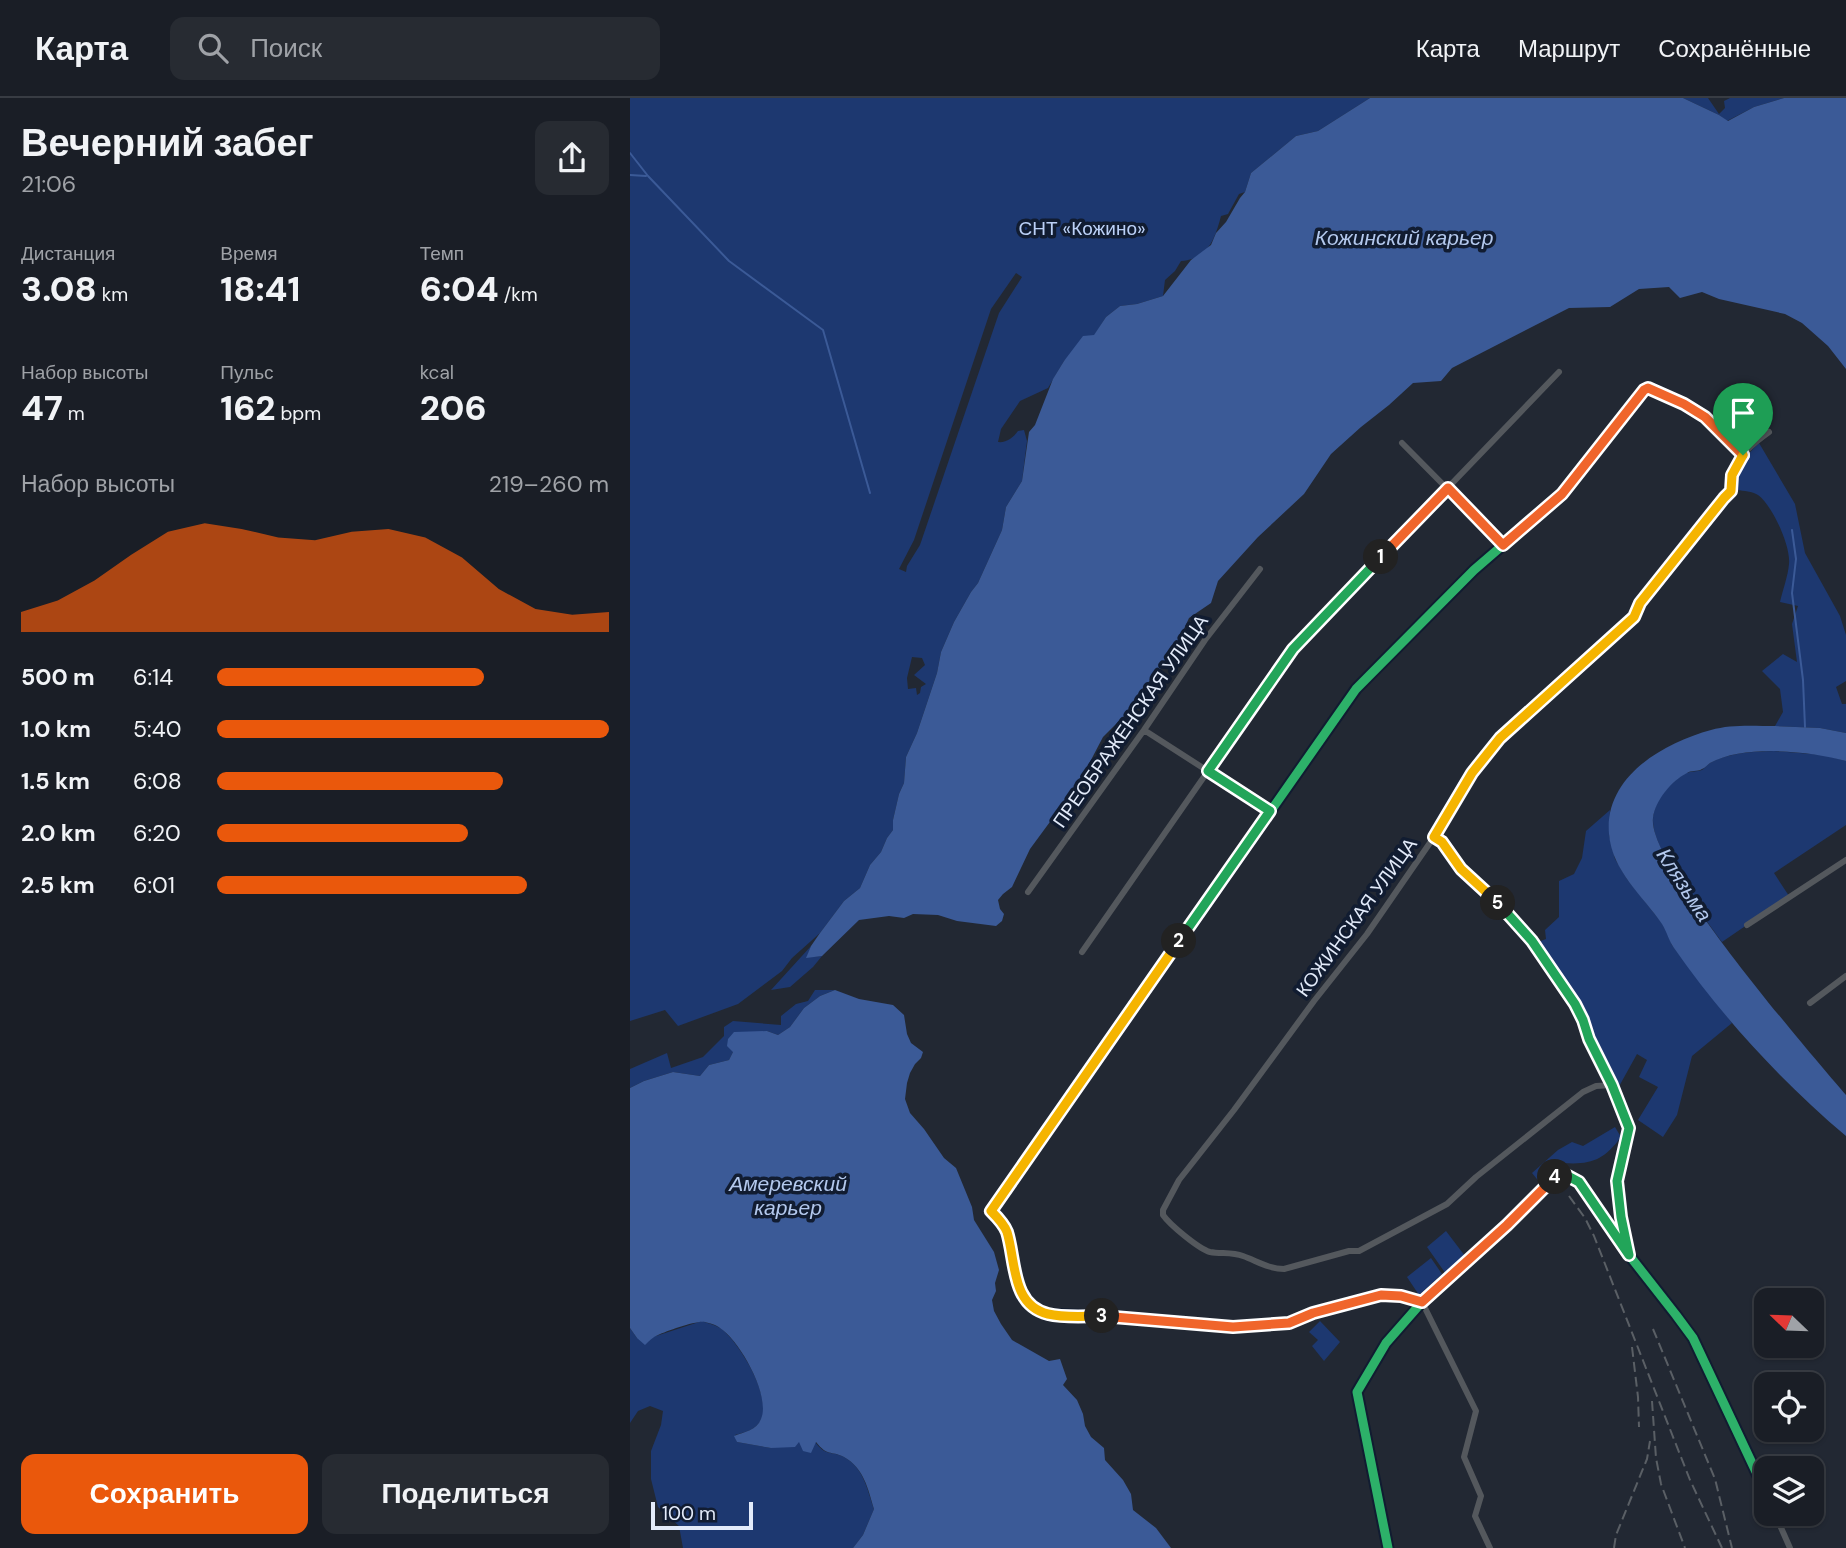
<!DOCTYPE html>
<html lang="ru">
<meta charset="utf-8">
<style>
body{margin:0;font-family:"DM Sans",sans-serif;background:#272b32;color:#f1f3f6;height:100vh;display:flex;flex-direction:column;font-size:26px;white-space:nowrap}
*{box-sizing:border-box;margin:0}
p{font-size:23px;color:#9fa2a7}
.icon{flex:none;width:38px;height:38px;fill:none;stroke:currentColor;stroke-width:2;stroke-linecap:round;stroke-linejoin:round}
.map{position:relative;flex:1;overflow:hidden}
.side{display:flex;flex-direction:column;background:#1a1e26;width:630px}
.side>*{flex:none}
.needle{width:46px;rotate:293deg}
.buttons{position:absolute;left:1124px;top:1190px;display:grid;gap:14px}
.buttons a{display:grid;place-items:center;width:70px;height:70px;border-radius:14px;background:#1a1e26;box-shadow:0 2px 5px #0004,0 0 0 2px #383c43;font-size:35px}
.scale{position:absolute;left:21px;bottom:18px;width:102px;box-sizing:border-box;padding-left:7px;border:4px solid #e3ebfa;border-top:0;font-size:19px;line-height:24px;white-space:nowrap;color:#e3ebfa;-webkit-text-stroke:5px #111c31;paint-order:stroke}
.pin{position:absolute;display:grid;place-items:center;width:60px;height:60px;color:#fff;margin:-72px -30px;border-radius:50% 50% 50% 0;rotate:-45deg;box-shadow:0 0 7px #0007}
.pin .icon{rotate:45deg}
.km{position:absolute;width:35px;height:35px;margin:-18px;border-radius:50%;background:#222;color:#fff;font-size:19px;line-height:35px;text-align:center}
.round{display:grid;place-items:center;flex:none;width:74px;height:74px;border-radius:14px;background:#272b32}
.overview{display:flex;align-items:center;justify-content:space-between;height:119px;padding:0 21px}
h1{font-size:38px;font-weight:800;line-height:52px}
.figures{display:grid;grid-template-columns:repeat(3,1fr);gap:10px;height:119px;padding:7px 21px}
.figures div{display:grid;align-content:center}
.figures b{font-size:35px;font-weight:800}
.figures small{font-size:19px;font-weight:400}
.figures p{font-size:19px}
.chart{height:196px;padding:14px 21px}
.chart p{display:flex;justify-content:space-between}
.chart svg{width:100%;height:126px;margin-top:7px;fill:#ea580c;opacity:.7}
.button{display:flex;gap:14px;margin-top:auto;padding:14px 21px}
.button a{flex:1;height:80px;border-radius:14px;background:#ea580c;color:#fff;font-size:28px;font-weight:800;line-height:80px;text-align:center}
.button a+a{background:#272b32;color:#f1f3f6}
ul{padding:0 21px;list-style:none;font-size:23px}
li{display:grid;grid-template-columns:112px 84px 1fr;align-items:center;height:52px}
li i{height:18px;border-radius:9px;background:#ea580c}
header{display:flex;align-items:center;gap:42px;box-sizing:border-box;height:98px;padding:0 35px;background:#1a1e26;border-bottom:2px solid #383c43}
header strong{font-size:33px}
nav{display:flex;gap:38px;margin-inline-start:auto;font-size:24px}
.search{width:490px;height:63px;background:#272b32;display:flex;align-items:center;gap:18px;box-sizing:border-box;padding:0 24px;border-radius:14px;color:#9fa2a7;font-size:26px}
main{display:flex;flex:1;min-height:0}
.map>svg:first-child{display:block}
.green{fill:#1d3870;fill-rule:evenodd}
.water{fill:#3b5a97}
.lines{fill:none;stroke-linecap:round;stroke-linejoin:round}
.stream{stroke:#3b5a97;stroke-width:2}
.minor{stroke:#54585d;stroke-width:6}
.rail{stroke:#5a5f65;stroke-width:2;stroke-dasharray:10 5;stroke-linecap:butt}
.cycleway-casing{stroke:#111c31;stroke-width:13}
.cycleway{stroke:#2db169;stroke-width:9}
.split-1-casing{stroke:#fff;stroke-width:14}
.split-2-casing{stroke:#fff;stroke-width:14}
.split-3-casing{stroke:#fff;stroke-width:14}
.split-4-casing{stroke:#fff;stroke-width:14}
.split-5-casing{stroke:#fff;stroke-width:14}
.split-6-casing{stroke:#fff;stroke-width:14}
.split-1{stroke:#f0652b;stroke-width:9}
.split-2{stroke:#22a559;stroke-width:9}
.split-3{stroke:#f5b400;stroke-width:9}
.split-4{stroke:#f0652b;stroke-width:9}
.split-5{stroke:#22a559;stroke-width:9}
.split-6{stroke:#f5b400;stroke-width:9}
.labels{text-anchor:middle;stroke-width:7;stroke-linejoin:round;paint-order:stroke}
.park-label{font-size:19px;fill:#bbd0f6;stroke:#111c31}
.street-label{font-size:19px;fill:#e3ebfa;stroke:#111c31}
.water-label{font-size:21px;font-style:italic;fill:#b3c8ed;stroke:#111c31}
</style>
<header>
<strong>Карта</strong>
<div class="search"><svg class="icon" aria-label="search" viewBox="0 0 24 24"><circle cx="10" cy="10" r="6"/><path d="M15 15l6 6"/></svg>Поиск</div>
<nav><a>Карта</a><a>Маршрут</a><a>Сохранённые</a></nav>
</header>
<main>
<section class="side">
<div class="overview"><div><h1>Вечерний забег</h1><p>21:06</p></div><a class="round"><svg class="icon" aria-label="share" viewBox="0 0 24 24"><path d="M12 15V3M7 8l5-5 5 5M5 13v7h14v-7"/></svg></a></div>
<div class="figures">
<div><p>Дистанция</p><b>3.08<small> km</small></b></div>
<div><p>Время</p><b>18:41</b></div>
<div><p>Темп</p><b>6:04<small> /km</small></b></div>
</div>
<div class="figures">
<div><p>Набор высоты</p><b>47<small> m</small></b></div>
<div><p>Пульс</p><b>162<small> bpm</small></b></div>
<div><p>kcal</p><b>206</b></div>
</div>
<div class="chart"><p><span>Набор высоты</span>219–260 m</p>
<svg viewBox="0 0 160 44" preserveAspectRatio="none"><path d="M0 44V37L10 33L20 26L30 17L40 9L50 6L60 8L70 11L80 12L90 9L100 8L110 11L120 18L130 29L140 36L150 38L160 37V44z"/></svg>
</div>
<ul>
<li><b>500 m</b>6:14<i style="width:68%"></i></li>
<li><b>1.0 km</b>5:40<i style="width:100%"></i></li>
<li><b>1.5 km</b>6:08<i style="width:73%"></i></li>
<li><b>2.0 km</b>6:20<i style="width:64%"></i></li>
<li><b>2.5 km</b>6:01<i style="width:79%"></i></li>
</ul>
<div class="button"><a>Сохранить</a><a>Поделиться</a></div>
</section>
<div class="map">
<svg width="1216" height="1450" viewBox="0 0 1216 1450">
<rect width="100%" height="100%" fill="#222833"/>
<path class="green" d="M0,0H740L688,33L666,38L621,75L615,94L609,96L598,116L591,118C585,141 578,161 551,163L545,173L535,182L533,198L507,206L490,208L476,219L464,238L434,263L418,290L390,303L371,331L368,344C376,345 383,340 388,333L394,332L397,343L392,383L376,409L372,432L348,485L341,494L324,524L311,554L307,575L287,635L276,659L274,685L269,696L263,722V732L257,740L251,754L240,767L230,790L214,803L190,835L162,860L152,873L108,906L48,928L35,912L0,923ZM386,175L392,179L369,215L290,447L277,468L276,474L269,471L284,442L361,211ZM282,559L292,560L295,567L284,577L296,586L291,589L290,595L287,597L286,590L278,591L277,580Z
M1053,0H1078L1089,16L1095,10L1094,3L1100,0H1154L1124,9L1097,23L1089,17Z
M1129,345L1165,406L1175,455L1210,518L1216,537V583L1206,589L1212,606H1216V635L1190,630L1145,628L1153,614L1150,591L1132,573L1153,556L1167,564L1162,526L1168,508L1150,504C1153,491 1158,478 1159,466C1161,448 1142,407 1128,397C1122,393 1114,393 1107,392C1103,373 1116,357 1129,345Z
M1144,653L1194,657L1216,663V727L1144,775L1159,798L1092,844C1074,819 1022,752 1023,722C1023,703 1040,684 1056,675C1061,673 1067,674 1072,672C1075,670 1077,667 1080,665C1099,654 1123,654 1144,653Z
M980,712L979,737L985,761L997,781L1035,829L1042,847L1102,925L1062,958L1047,1017L1033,1039L1008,1022L1028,989L1009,979L1017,962L1007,956L987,992L949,903L908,844L916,841L915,832L929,819V783L944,776L952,760L956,733Z
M181,848L177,859L192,858L183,869L160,889L141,892Z
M185,892H205L190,898L174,910L160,929L148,937L137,933L103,954L99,962L79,967L70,978L43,974L14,983L0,990V971L37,955L41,970L73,959L94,938V929L103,923L151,927V918L166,906L178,903Z
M985,1029L991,1039C974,1062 961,1067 933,1065L911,1086L902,1075L928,1052L942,1044L953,1048Z
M816,1133L835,1158L816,1176L797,1149Z
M801,1160L812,1176L789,1197L777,1179Z
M72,1223C79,1226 87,1227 93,1232C111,1248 140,1296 132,1320C127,1332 115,1334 105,1337L107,1344L141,1350L169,1343L185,1344C197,1359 199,1352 214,1359C234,1370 237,1391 244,1411L233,1437L223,1450H53L49,1428L28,1409L21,1381V1353L31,1327L33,1313L20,1308L8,1313L0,1325V1230L7,1240L26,1238Z
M690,1223L710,1244L694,1263L682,1248L688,1242L679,1234Z"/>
<path class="water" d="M740,0H1053L1089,17L1098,23L1124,9L1154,0H1216V271L1198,248L1172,225L1155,216L1089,201L1072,194L1050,200L1039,189L1009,191L980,209L939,210L822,270L811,283L783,285L759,307L731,329L701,356L674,396L628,439L588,483L581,505L559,520L547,546L530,571L508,596L495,617L473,639L450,683L400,751L382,789L373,796L368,802L370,811L374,816L372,823L366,828L327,823L308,817L283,816L274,820L259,818L229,822L192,858L176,860L181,848L190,835L214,803L230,790L240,767L251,754L257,740L263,732V722L269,696L274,685L276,659L287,635L307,575L311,554L324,524L341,494L348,485L372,432L376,409L392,383L399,334L405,327L423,281L434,263L453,238L464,237L476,219L490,208L507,206L533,198L561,162L581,147L586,135L596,124L610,100L615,94L621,75L666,38L688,33Z
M1145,628L1190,630L1216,635V663C1179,653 1115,646 1080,665C1077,667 1075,670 1072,671C1067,674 1061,672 1057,675C1041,683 1025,703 1023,720C1017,766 1180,955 1216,997V1038C1151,983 1093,920 1044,850C1039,843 1037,834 1032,826C1013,798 982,773 979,736C974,679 1033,645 1081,632C1101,626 1125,628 1145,628Z
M205,892L229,901L263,907L274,917L277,936L281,945L293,954L291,960L285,966L280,975L277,985L275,1001L280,1015L294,1031L314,1060L326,1070L342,1109L344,1122L364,1154L369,1172L365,1185L366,1193L362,1202L364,1213L371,1226L382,1242L419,1263L430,1261L437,1281L433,1287L447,1302L453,1316L455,1328L461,1339L474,1350L475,1362L493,1382L501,1396L503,1412L526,1430L541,1450H223L233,1437L244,1411C238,1391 234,1370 214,1359C200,1352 198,1359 186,1344L181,1355L173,1353L169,1344L165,1349L141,1350L107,1344L104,1338C114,1334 127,1332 131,1321C141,1298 110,1243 90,1230C87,1227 79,1225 75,1224C67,1222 37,1233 28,1237C23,1239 19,1243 15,1247L7,1240L0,1230V990L14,983L43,974L70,978L79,967L99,962L103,954L97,948L98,941L104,934L137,933L148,937L160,929L174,910L190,898Z"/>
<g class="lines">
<path class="stream" d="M0,55L18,78L99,163L193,232L240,395
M0,77L16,78
M1162,432L1166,461L1162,495L1173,582L1175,629"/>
<path class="minor" d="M772,345L873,447
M514,632L640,713
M804,739L812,744L831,771L875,811L902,843L945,906L953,922L959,941L971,961L999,1030L987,1083L991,1119L998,1153
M398,794L514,632L575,542L630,471
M1117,827L1216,762
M452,854L663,551L929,274
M1180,905L1216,878
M982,987L966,988L953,994L846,1079L817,1106L729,1153H719L654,1171C639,1171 627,1163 613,1158C602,1154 591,1156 580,1154C569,1151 540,1127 533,1117V1112L549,1082L604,1012L684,903L737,836L804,739L842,675L870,641L1004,519L1010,505L1094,400L1101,393C1102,387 1101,381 1103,376C1107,358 1125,344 1139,334
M792,1204L771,1198L751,1197L683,1215L659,1225L602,1229L493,1219L416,1216L407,1212L393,1199L388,1186L376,1131L361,1113L726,591L844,472L932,396L1014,292L1018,290L1023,291L1054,306L1075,319L1113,357
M792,1204L846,1313L834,1359L851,1398L845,1418L860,1450
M1145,1416L1160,1450
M758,1450L727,1294L756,1245L792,1204L877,1127L925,1079L936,1077L949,1084L999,1157L1046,1217L1063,1240L1136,1395"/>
<path class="rail" d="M939,1098L955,1120L964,1138L1060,1382L1092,1450
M1023,1231L1085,1381L1102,1450
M1002,1249L1008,1299L1009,1329
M1022,1303L1026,1360L1031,1386L1055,1450
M984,1450L986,1437L1017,1361L1020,1343"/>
<g class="cycleway-casing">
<path id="cycleway" d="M792,1204L771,1198L751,1197L683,1215L659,1225L602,1229L493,1219L416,1216L407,1212L393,1199L388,1186L376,1131L361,1113L726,591L844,472L932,396L1014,292L1018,290L1023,291L1054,306L1075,319L1113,357
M758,1450L727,1294L756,1245L792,1204L877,1127L925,1079L936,1077L949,1084L999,1157L1046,1217L1063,1240L1136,1395"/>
</g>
<use href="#cycleway" class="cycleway"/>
</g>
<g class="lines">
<g class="split-1-casing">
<path id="split-1" d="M751,459L818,390L873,447L932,396L1014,292L1018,290L1054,306L1075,319L1113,357"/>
</g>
<g class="split-2-casing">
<path id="split-2" d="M549,843L640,713L578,673L663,551L751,459"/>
</g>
<g class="split-3-casing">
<path id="split-3" d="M472,1218C455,1218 435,1220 418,1216C381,1207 386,1163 377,1134C374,1126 367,1119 361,1113L549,843"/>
</g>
<g class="split-4-casing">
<path id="split-4" d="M472,1218L603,1229L659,1225L683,1215L751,1197L771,1198L792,1204L877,1127L925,1079"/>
</g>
<g class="split-5-casing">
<path id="split-5" d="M868,805L902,843L945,906L953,922L959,941L982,987L999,1030L987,1083L991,1119L999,1157L949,1084L936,1077L925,1079"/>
</g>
<g class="split-6-casing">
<path id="split-6" d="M868,805L831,771L812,744L804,739L842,675L870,640L1004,519L1010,505L1094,400L1101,393L1102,377L1113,357"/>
</g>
<use href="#split-1" class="split-1"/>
<use href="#split-2" class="split-2"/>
<use href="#split-3" class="split-3"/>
<use href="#split-4" class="split-4"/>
<use href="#split-5" class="split-5"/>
<use href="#split-6" class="split-6"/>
</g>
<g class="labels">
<g class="park-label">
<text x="452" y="137">СНТ «Кожино»</text>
</g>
<g class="street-label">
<text transform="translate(500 623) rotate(-55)" y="7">ПРЕОБРАЖЕНСКАЯ УЛИЦА</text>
<text transform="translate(726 819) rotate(-54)" y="7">КОЖИНСКАЯ УЛИЦА</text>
</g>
<g class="water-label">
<text x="774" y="147">Кожинский карьер</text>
<text transform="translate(1054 787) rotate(57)" y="7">Клязьма</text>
<text x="158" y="1093">Амеревский<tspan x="158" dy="24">карьер</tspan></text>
</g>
</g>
</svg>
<div class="buttons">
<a><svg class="needle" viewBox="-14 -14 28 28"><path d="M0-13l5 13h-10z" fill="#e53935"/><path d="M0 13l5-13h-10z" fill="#9fa2a7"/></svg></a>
<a><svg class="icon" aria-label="locate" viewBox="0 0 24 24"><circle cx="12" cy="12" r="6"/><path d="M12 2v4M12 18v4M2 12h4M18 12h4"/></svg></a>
<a><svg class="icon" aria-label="layers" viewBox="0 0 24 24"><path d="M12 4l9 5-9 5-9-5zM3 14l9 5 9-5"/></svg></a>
</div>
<div class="scale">100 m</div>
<div class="pin" style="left:1113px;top:357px;background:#1e9e55"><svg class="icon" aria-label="arrive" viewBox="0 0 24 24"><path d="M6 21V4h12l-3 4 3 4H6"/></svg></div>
<b class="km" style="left:751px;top:459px">1</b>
<b class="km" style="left:549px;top:843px">2</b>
<b class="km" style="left:472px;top:1218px">3</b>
<b class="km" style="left:925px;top:1079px">4</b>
<b class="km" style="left:868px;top:805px">5</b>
</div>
</main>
